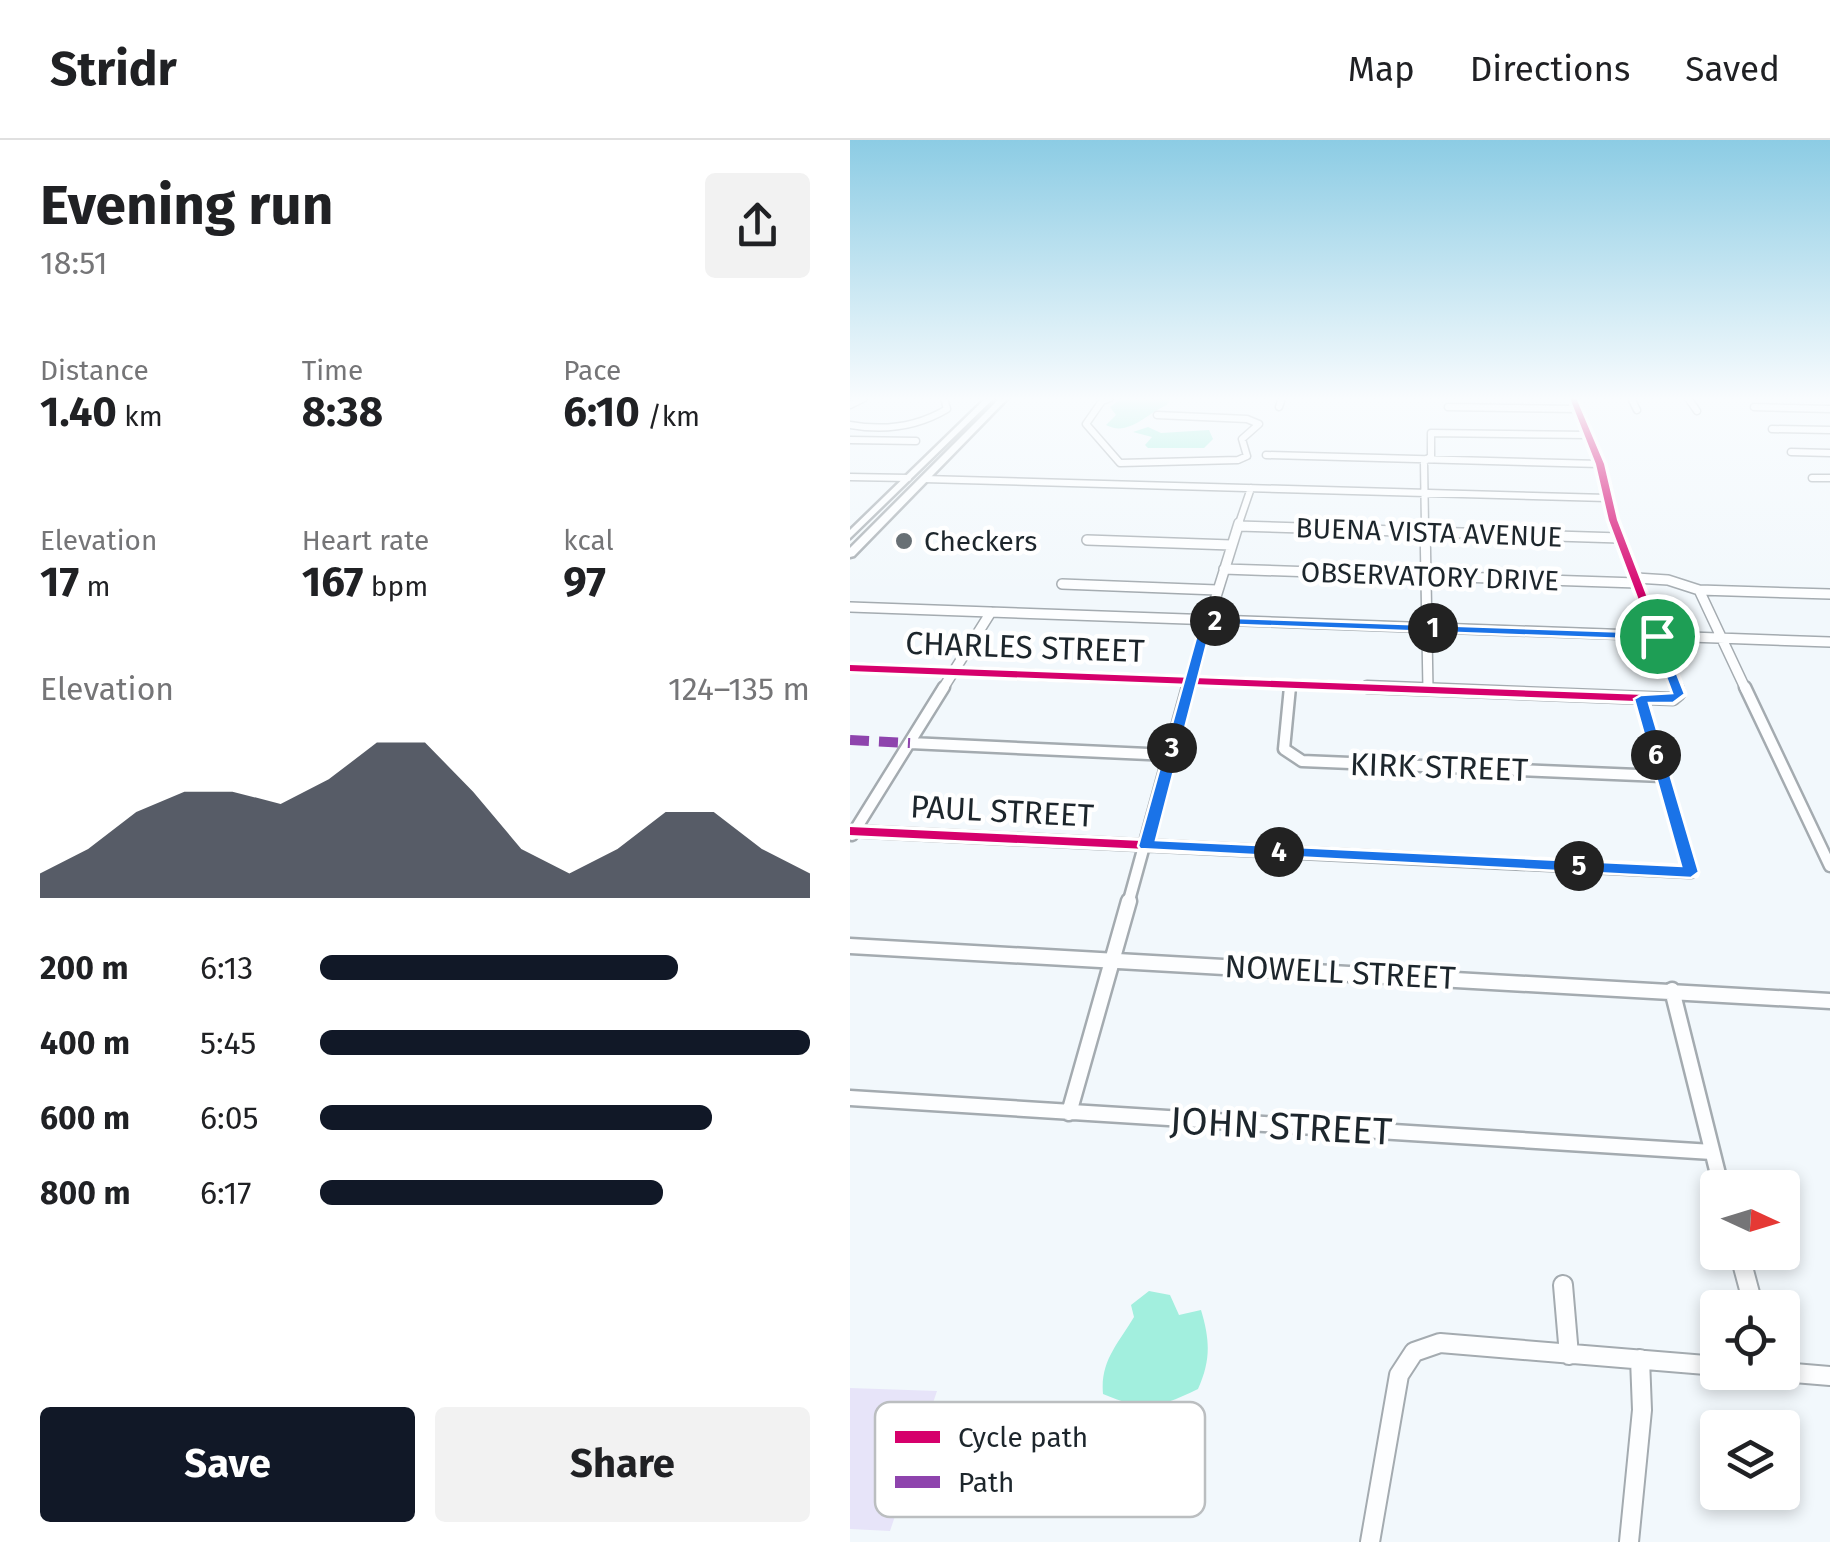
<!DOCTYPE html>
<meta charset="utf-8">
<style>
body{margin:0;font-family:"Fira Sans",sans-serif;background:#f2f2f2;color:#202124;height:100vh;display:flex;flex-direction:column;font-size:38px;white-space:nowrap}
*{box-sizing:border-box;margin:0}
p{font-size:32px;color:#757577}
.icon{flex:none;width:55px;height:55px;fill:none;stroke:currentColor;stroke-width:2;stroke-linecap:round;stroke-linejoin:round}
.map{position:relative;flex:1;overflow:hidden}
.panel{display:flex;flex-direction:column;background:#fff;width:850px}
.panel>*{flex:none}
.needle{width:65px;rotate:94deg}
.controls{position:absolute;left:850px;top:1030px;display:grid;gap:20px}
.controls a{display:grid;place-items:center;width:100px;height:100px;border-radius:10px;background:#fff;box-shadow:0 5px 15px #0003;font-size:50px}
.pin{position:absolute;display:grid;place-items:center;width:85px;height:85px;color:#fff;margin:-42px;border:5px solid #fff;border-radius:50%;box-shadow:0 2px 10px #0007}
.km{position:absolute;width:50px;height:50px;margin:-25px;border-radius:50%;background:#222;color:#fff;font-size:28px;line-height:50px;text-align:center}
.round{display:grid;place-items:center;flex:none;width:105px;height:105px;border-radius:10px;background:#f2f2f2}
.head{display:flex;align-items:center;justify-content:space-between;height:170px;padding:0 40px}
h1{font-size:55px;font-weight:700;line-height:75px}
.metrics{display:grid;grid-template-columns:repeat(3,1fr);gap:15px;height:170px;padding:10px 40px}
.metrics div{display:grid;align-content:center}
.metrics b{font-size:42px;font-weight:700}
.metrics small{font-size:28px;font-weight:400}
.metrics p{font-size:28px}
.chart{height:280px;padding:20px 40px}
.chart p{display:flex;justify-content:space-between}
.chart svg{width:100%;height:180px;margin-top:10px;fill:#111827;opacity:.7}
.action{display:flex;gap:20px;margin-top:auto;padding:20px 40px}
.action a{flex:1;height:115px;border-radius:10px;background:#111827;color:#fff;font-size:40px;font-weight:700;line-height:115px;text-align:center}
.action a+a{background:#f2f2f2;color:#202124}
ul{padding:0 40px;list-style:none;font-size:32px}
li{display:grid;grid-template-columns:160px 120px 1fr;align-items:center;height:75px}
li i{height:25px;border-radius:12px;background:#111827}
header{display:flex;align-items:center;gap:60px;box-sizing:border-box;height:140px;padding:0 50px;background:#fff;border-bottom:2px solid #e0e0e0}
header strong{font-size:48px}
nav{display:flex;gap:55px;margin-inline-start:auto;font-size:35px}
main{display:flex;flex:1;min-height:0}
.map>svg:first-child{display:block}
.green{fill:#e7e4f9}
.water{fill:#a2efde}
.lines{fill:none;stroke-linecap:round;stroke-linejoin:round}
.minor-far4-casing{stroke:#a4abb0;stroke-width:9}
.minor-far3-casing{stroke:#a4abb0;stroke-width:12}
.minor-far2-casing{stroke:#a4abb0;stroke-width:15}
.minor-far1-casing{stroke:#a4abb0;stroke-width:19}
.minor-casing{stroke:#a4abb0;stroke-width:22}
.highway-casing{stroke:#a4abb0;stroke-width:5}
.minor-far4{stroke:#fdfeff;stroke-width:6}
.minor-far3{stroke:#fdfeff;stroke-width:9}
.minor-far2{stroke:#fdfeff;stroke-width:10}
.minor-far1{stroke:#fdfeff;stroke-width:14}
.minor{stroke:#fdfeff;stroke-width:18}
.highway{fill:#fdfeff;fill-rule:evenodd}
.quiet{stroke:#8e44ad;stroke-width:10;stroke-dasharray:19 10;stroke-linecap:butt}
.cycleway-casing{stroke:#fff;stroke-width:7}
.cycleway{fill:#d6006c;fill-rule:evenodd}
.route{fill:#1a73e8;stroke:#fff;stroke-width:2.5;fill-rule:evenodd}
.poi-dot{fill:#687075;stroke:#fff;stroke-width:4}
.labels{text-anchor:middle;stroke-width:9;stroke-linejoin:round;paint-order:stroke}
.far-street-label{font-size:28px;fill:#1d262c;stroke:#fff}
.far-poi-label{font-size:28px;fill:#1d262c;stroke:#fff;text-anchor:start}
.street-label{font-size:32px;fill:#1d262c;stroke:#fff}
.near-street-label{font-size:38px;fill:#1d262c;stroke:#fff}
.key{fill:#fff;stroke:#bbbec0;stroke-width:2.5}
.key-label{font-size:28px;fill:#1d262c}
</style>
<header>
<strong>Stridr</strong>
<nav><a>Map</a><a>Directions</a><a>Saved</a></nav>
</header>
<main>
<section class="panel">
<div class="head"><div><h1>Evening run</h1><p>18:51</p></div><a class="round"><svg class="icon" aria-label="share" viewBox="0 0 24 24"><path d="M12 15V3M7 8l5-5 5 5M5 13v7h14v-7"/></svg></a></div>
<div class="metrics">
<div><p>Distance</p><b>1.40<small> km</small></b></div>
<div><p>Time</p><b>8:38</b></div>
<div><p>Pace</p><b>6:10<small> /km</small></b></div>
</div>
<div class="metrics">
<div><p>Elevation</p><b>17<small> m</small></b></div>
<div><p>Heart rate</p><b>167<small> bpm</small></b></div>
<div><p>kcal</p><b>97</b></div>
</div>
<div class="chart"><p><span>Elevation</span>124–135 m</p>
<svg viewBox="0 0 160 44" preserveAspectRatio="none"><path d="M0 44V38L10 32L20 23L30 18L40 18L50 21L60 15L70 6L80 6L90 18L100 32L110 38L120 32L130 23L140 23L150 32L160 38V44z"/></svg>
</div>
<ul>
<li><b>200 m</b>6:13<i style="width:73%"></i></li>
<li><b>400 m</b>5:45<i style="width:100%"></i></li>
<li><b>600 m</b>6:05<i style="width:80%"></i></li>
<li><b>800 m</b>6:17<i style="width:70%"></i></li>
</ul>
<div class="action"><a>Save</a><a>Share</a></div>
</section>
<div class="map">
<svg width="980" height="1402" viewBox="0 0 980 1402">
<rect width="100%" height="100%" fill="#f2f8fc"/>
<path class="green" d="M0,1248L87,1251L40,1391L0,1389Z"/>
<path class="water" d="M320,258L317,265C296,274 278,297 256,285L266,275L260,267L268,261Z
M298,287L311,293L359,290L363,299L354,308H298L295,305L302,297L283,292Z
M299,1151L320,1155L329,1175L351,1170C360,1200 361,1220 348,1249C306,1269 296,1272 253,1254C250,1221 268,1204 284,1177L281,1165Z"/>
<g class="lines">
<g class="minor-far4-casing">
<path id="minor-far4" d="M260,258L252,261L236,284L270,323L388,320L397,316L392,299L409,284L397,279L307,275
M723,258L750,324L765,386
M781,258L787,270
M838,258L847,271
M0,265L14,258
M429,267L432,258
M598,267L728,269
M904,267L980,269
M0,285C34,291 67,287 97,269L94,258
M922,289L980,290
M0,300L66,301
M941,312L980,313
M416,315L750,324
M0,337L58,338
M962,338H980
M74,339L757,358
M388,386L401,348
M575,386L574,322L581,316V293L739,295"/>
</g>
<g class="minor-far3-casing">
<path id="minor-far3" d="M575,383L578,550
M764,383L827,550
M388,386L770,398
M237,400L381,405
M374,429L787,443
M786,438L818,440L849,450L980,454
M212,444L367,450
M849,450L896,550
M0,467L980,502
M0,528L583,550
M92,550L141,472
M337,550L389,383
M440,550V545"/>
</g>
<g class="minor-far2-casing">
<path id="minor-far2" d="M440,547L434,609L452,621L812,636
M517,547L823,559L829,554L827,547
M895,547L980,726
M60,603L320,615
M0,691L841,732L791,559
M2,695L94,547
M278,764L338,547"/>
</g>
<g class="minor-far1-casing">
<path id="minor-far1" d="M0,806L980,861
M822,850L870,1042
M0,958L862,1012
M219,973L279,761"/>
</g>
<g class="minor-casing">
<path id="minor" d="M870,1039L872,1048
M889,1112L904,1168
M713,1145L719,1215
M932,1232L980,1236
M520,1402L549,1235L564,1212L590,1203L868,1226
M779,1402L792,1270L790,1219"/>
</g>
<g class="highway-casing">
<path id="highway" d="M136,258H144L0,398V390Z
M150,258H158L4,416L0,417V408Z"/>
</g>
<use href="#minor-far4" class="minor-far4"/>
<use href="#minor-far3" class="minor-far3"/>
<use href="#minor-far2" class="minor-far2"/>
<use href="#minor-far1" class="minor-far1"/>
<use href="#minor" class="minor"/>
<use href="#highway" class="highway"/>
<path class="quiet" d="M0,600L60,603"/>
<g class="cycleway-casing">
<path id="cycleway" d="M720,258H726L754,324L767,380L834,554L823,562L797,561L847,732L846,735L0,695V687L833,727L786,561L0,531V525L821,556L824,553L759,380L746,324Z"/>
</g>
<use href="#cycleway" class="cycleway"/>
</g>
<linearGradient id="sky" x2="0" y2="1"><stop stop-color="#8ccce4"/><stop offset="0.57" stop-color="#f9fcfe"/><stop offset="1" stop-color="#f9fcfe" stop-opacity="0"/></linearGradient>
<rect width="980" height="454" fill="url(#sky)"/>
<path class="route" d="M357,477L811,493L835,554L823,563H799L849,732L841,738L290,709L288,706L351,480ZM362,484L802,500L822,553L791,555L784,559L831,726L306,700Z"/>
<circle class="poi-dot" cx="54" cy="401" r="10"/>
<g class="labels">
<g class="far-street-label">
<text transform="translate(579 392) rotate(2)" y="10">BUENA VISTA AVENUE</text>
<text transform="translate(580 436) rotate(2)" y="10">OBSERVATORY DRIVE</text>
</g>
<g class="far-poi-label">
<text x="74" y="411">Checkers</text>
</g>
<g class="street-label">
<text transform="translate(175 507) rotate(2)" y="11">CHARLES STREET</text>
<text transform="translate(589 627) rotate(2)" y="11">KIRK STREET</text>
<text transform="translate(152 671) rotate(3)" y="11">PAUL STREET</text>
<text transform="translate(490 832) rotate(3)" y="11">NOWELL STREET</text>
</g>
<g class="near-street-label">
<text transform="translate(431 986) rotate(3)" y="13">JOHN STREET</text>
</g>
</g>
<rect x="25" y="1262" width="330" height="115" rx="15" class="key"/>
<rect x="45" y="1291" width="45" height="12" fill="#d6006c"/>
<rect x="45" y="1336" width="45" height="12" fill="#8e44ad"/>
<g class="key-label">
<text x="108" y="1307">Cycle path</text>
<text x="108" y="1352">Path</text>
</g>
</svg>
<div class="controls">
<a><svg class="needle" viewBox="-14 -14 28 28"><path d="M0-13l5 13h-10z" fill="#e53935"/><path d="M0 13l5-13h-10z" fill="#757577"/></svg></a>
<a><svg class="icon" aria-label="locate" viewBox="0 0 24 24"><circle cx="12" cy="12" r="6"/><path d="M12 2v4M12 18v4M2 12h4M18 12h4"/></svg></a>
<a><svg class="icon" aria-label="layers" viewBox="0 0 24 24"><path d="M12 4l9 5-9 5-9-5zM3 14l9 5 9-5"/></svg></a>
</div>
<div class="pin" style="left:807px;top:496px;background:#1e9e55"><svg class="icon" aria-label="arrive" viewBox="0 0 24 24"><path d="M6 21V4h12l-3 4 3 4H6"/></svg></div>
<b class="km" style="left:583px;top:488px">1</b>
<b class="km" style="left:365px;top:481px">2</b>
<b class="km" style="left:322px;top:608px">3</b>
<b class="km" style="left:429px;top:712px">4</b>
<b class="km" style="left:729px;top:726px">5</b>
<b class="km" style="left:806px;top:615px">6</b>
</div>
</main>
